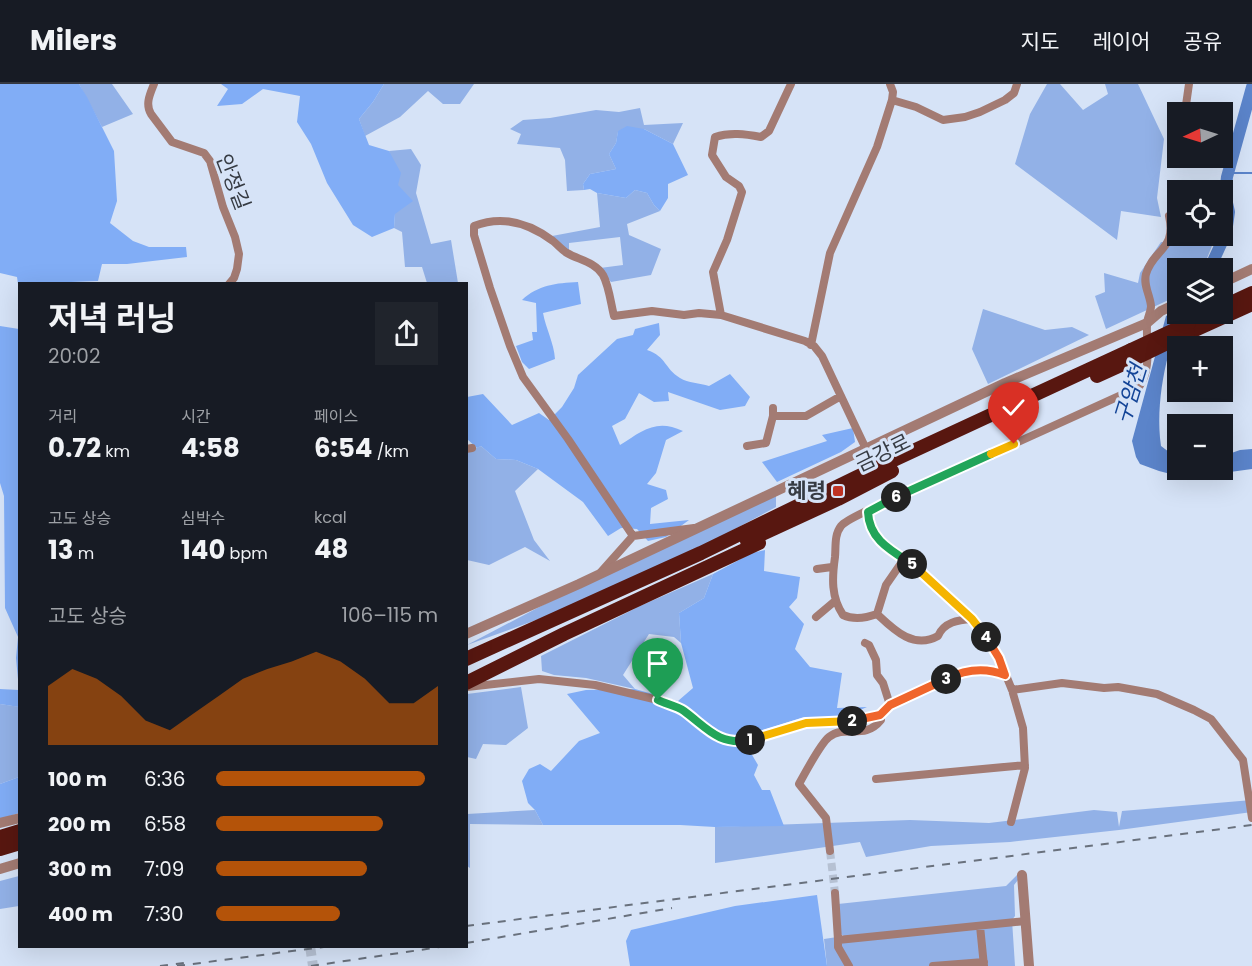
<!DOCTYPE html>
<html lang="ko">
<meta charset="utf-8">
<style>
body{margin:0;font-family:Poppins,"Noto Sans KR",sans-serif;background:#20242c;color:#f1f3f6;height:100vh;display:flex;flex-direction:column;font-size:22px;white-space:nowrap}
*{box-sizing:border-box;margin:0}
p{font-size:20px;color:#9ea1a6}
.icon{flex:none;width:33px;height:33px;fill:none;stroke:currentColor;stroke-width:2;stroke-linecap:round;stroke-linejoin:round}
.map{position:relative;flex:1;overflow:hidden}
.details{position:absolute;left:18px;top:198px;width:450px;height:666px;display:flex;flex-direction:column;background:#171b24;border-radius:0px;box-shadow:0 6px 24px #0002}
.details>*{flex:none}
.needle{width:39px;rotate:266deg}
.buttons{position:absolute;left:1167px;top:18px;display:grid;gap:12px}
.buttons a{display:grid;place-items:center;width:66px;height:66px;border-radius:0px;background:#171b24;box-shadow:0 6px 24px #0002;font-size:30px}
.pin{position:absolute;display:grid;place-items:center;width:51px;height:51px;color:#fff;margin:-62px -26px;border-radius:50% 50% 50% 0;rotate:-45deg;box-shadow:0 0 6px #0007}
.pin .icon{rotate:45deg}
.km{position:absolute;width:30px;height:30px;margin:-15px;border-radius:50%;background:#222;color:#fff;font-size:16px;line-height:30px;text-align:center}
.round{display:grid;place-items:center;flex:none;width:63px;height:63px;border-radius:0px;background:#20242c}
.overview{display:flex;align-items:center;justify-content:space-between;height:102px;padding:0 30px}
h1{font-size:33px;font-weight:700;line-height:45px}
.stats{display:grid;grid-template-columns:repeat(3,1fr);gap:9px;height:102px;padding:6px 30px}
.stats div{display:grid;align-content:center}
.stats b{font-size:26px;font-weight:700}
.stats small{font-size:16px;font-weight:400}
.stats p{font-size:16px}
.chart{height:168px;padding:12px 30px}
.chart p{display:flex;justify-content:space-between}
.chart svg{width:100%;height:108px;margin-top:6px;fill:#b45309;opacity:.7}
ul{padding:0 30px;list-style:none;font-size:20px}
li{display:grid;grid-template-columns:96px 72px 1fr;align-items:center;height:45px}
li i{height:15px;border-radius:8px;background:#b45309}
header{display:flex;align-items:center;gap:36px;box-sizing:border-box;height:84px;padding:0 30px;background:#171b24;border-bottom:2px solid #363941}
header strong{font-size:28px}
nav{display:flex;gap:33px;margin-inline-start:auto;font-size:21px}
.map>svg:first-child{display:block}
.green{fill:#92b1e7}
.forest{fill:#81adf6}
.water{fill:#5b84ca}
.lines{fill:none;stroke-linecap:round;stroke-linejoin:round}
.stream{stroke:#5b84ca;stroke-width:2}
.river{stroke:#5b84ca;stroke-width:12}
.minor-tunnel{stroke:#b6c1d3;stroke-width:8;stroke-dasharray:8 4;stroke-linecap:butt}
.tertiary-tunnel{stroke:#b6c1d3;stroke-width:10;stroke-dasharray:10 5;stroke-linecap:butt}
.minor{stroke:#a37b73;stroke-width:8}
.tertiary{stroke:#a37b73;stroke-width:10}
.trunk{stroke:#581710;stroke-width:14}
.rail{stroke:#69717d;stroke-width:2;stroke-dasharray:8 8;stroke-linecap:butt}
.trunk-bridge{stroke:#581710;stroke-width:14}
.split-1-casing{stroke:#fff;stroke-width:12}
.split-2-casing{stroke:#fff;stroke-width:12}
.split-3-casing{stroke:#fff;stroke-width:12}
.split-4-casing{stroke:#fff;stroke-width:12}
.split-5-casing{stroke:#fff;stroke-width:12}
.split-6-casing{stroke:#fff;stroke-width:12}
.split-7-casing{stroke:#fff;stroke-width:12}
.split-8-casing{stroke:#fff;stroke-width:12}
.split-1{stroke:#22a559;stroke-width:8}
.split-2{stroke:#f5b400;stroke-width:8}
.split-3{stroke:#f0652b;stroke-width:8}
.split-4{stroke:#f0652b;stroke-width:8}
.split-5{stroke:#f5b400;stroke-width:8}
.split-6{stroke:#22a559;stroke-width:8}
.split-7{stroke:#22a559;stroke-width:8}
.split-8{stroke:#f5b400;stroke-width:8}
.poi-dot{fill:#bf3223;stroke:#d6e3f7;stroke-width:2}
.labels{text-anchor:middle;stroke-width:6;stroke-linejoin:round;paint-order:stroke}
.street-label{font-size:21px;fill:#363b43;stroke:#d6e3f7}
.poi-label{font-size:21px;font-weight:bold;fill:#363b43;stroke:#d6e3f7;text-anchor:end}
.water-label{font-size:22px;font-style:italic;fill:#134497;stroke:#d6e3f7}
</style>
<header>
<strong>Milers</strong>
<nav><a>지도</a><a>레이어</a><a>공유</a></nav>
</header>
<div class="map">
<svg width="1252" height="882" viewBox="0 0 1252 882">
<rect width="100%" height="100%" fill="#d6e3f7"/>
<path class="green" d="M79,0H112L133,30L102,43Z
M384,0H474L460,20H443L428,7L400,33L365,52L359,35L373,18Z
M1047,0H1060L1083,26L1108,10L1105,0H1138L1164,55L1157,114L1161,133L1121,127L1117,156L1015,80L1030,30Z
M640,24L644,41L683,39L673,60L644,45L618,48L616,59L609,70L616,85L590,90L583,100L584,106L567,107L565,76L560,64L517,60L521,50L510,45L523,36L550,34L596,26L619,28Z
M411,65L421,81L416,109L431,160L451,156L458,199H427L422,183H405L402,148L394,144L397,101L389,67Z
M635,106L647,109L654,121L660,127L627,140L629,151L661,165L651,191L611,198L600,184L623,181L620,153L569,159V167L552,152L600,143L597,109L626,114Z
M1178,152H1216L1203,184H1178L1177,208L1175,213L1106,245L1095,212L1105,208L1104,189L1138,199L1140,189L1161,158L1175,159Z
M983,225L1045,246L1072,243L1089,251L988,300L972,265Z
M481,362L496,375L516,376L538,385L515,407L534,456L550,477L525,463L489,481L467,476V368Z
M776,411V423L709,459L569,524L467,561L543,521Z
M713,490L704,514L679,529L681,559L674,553L649,550L623,591L635,605L586,594L554,591L542,587L541,572L640,522Z
M521,603L528,644L506,661L483,660L476,675L467,673V610Z
M0,620L20,623L19,693L0,700Z
M1252,716V728L1119,746L1010,758L931,762L866,773L860,758L715,779V743L910,736L989,739L1094,726L1117,728L1119,743L1122,727Z
M535,726L543,741L470,740V784L467,782V730Z
M1017,791L1018,796L1014,801L1015,832L1012,836L1015,882H827L824,855L844,852L840,850L838,820L1006,802Z
M19,792V822L0,825V797Z"/>
<path class="forest" d="M0,0H79L87,13L114,67L117,117L110,139L133,157L149,163H186L187,173L127,180H102L98,197L18,200L17,193L0,189Z
M221,0H384L373,18L359,35L369,61L389,67L401,89L398,101L413,117L395,130L394,144L372,153L353,141L327,99L311,60L297,38L300,12L263,5L242,20L217,22L228,5Z
M627,42L644,45L673,60L688,91L668,100V114L660,127L654,121L647,109L635,106L626,114L597,109L590,105L584,106L583,100L590,90L616,85L609,70L616,59L618,47Z
M578,198L581,220L543,229C546,245 554,259 555,275L529,285L522,278L516,262L533,256L532,248H537L536,219L522,216C538,201 556,199 578,198Z
M659,239L660,251L647,266C667,273 664,284 680,294C688,299 700,299 709,302L730,290L750,313L745,322L720,326L668,308L669,317L654,318L639,309L625,335L612,342L620,361C642,347 656,334 683,347L666,356L656,389L647,400L666,406L668,415L651,424L650,440L689,436L666,453L648,457L637,445L621,444L608,452L583,418L538,385L516,376L496,375L481,362L477,364L467,355V313L483,310L512,341L539,329L549,336L562,323L574,304L578,291L617,255L633,251L635,245Z
M0,242L19,245V623L0,620V605L19,606L16,574L18,553L5,524L4,412L0,399Z
M853,344L855,358L841,368L777,398L762,378L827,357L822,351Z
M765,466L764,487L800,493L797,514L789,523L804,540L795,565L810,583L842,589L837,624L867,623L844,633H804L748,651V664L758,681L754,691L762,706H770L784,742L715,743L680,741H543L535,726L528,719L522,697L529,685L540,680L551,687L579,657L600,649L567,610L586,606L635,605L678,617L693,604L681,559L679,529L704,514L713,490L752,469Z
M19,693V729L0,735V700Z
M817,811L827,882H630L626,857L631,846L735,822Z"/>
<path class="water" d="M1177,226L1178,230H1181C1166,271 1155,318 1161,362L1173,371L1177,372L1178,386H1222L1223,372L1240,366L1252,365V385L1186,394L1159,387L1140,380L1136,373L1132,357L1166,232Z"/>
<g class="lines">
<path class="stream" d="M1228,89H1252"/>
<path class="river" d="M1210,184L1226,149L1229,128L1225,110L1227,93L1252,3"/>
<path class="minor-tunnel" d="M830,767L835,809"/>
<path class="tertiary-tunnel" d="M310,862L313,882"/>
<path class="minor" d="M154,0C150,10 145,20 151,30L172,58L204,69L210,77L223,123L235,153L239,170L237,185L234,194L229,200
M791,0L769,47L761,53C745,50 730,48 715,53L712,71L726,93L739,102L742,108L727,156L713,188L721,231L805,257L814,262L822,272L866,365
M892,16L916,23L943,36L965,33L980,28L1005,16L1014,9L1017,0
M1185,28L1189,0
M811,261L830,169L877,63L892,16L893,8L890,0
M773,332H806L841,312
M747,362L766,359L773,332V324
M466,365L472,364
M868,427V436L874,452L912,480L972,535L999,574L1012,606L1023,644L1025,684L1011,738
M633,452L694,444
M817,485L832,483
M601,488L633,452L568,355L523,293L510,262L490,204L474,151V142C502,131 529,139 553,157C558,161 562,166 567,169C579,176 595,178 603,191C609,202 611,220 614,232L652,227L684,231L699,229L721,231
M877,530L886,501L904,475
M816,533L835,517
M972,535C958,536 944,538 938,552C913,566 893,545 877,530C866,534 854,536 843,531C831,513 832,494 835,473C836,463 834,451 841,442C847,434 879,422 890,416L1139,303C1152,284 1146,261 1147,240C1147,234 1151,228 1151,222C1150,211 1143,201 1146,190C1153,165 1177,166 1169,132
M865,559L869,561L876,576L877,591L883,599L890,621
M467,603L539,595L595,601L658,616L683,627L705,646L727,656L741,658L757,655L806,639L856,637L880,631L890,621L954,591L981,586H991L1005,591
M1012,606L1062,599L1104,604L1118,603L1157,610L1194,626L1211,635L1243,676L1252,734
M876,695L1025,681
M830,767L826,734L799,700C805,689 821,659 829,653C846,640 864,657 881,636L880,631
M835,809L838,856
M980,842L984,882
M849,882L838,863V856L1026,837
M933,882L984,878"/>
<path class="tertiary" d="M1222,199L1252,185
M466,550L579,500L1005,299L1147,239L1161,227L1178,219
M0,739L20,734
M0,785L20,779
M1022,791L1029,882"/>
<path class="trunk" d="M1222,223L1252,209
M1189,239L1209,230
M1188,249L1252,220
M1097,292L1130,277
M747,457L838,415L892,387
M466,575L701,469L857,393L1131,266
M466,599L564,550L759,459
M0,753L20,747
M0,765L20,759"/>
<path class="rail" d="M466,842L1252,741
M466,859L672,824
M160,882L184,879
M177,882L331,862
M311,882L447,862"/>
<path class="trunk-bridge" d="M1131,266L1189,239
M1130,277L1188,249"/>
</g>
<g class="lines">
<g class="split-1-casing">
<path id="split-1" d="M658,616C666,620 677,622 684,627C707,644 719,662 750,656"/>
</g>
<g class="split-2-casing">
<path id="split-2" d="M750,656L806,639L852,637"/>
</g>
<g class="split-3-casing">
<path id="split-3" d="M852,637L880,631L890,621L946,595"/>
</g>
<g class="split-4-casing">
<path id="split-4" d="M946,595C964,586 985,583 1005,591L999,574L986,553"/>
</g>
<g class="split-5-casing">
<path id="split-5" d="M912,480L972,535L986,553"/>
</g>
<g class="split-6-casing">
<path id="split-6" d="M896,413L868,428C869,455 890,466 912,480"/>
</g>
<g class="split-7-casing">
<path id="split-7" d="M896,413L991,370"/>
</g>
<g class="split-8-casing">
<path id="split-8" d="M991,370L1014,360"/>
</g>
<use href="#split-1" class="split-1"/>
<use href="#split-2" class="split-2"/>
<use href="#split-3" class="split-3"/>
<use href="#split-4" class="split-4"/>
<use href="#split-5" class="split-5"/>
<use href="#split-6" class="split-6"/>
<use href="#split-7" class="split-7"/>
<use href="#split-8" class="split-8"/>
</g>
<rect class="poi-dot" x="832" y="401" width="12" height="12" rx="3"/>
<g class="labels">
<g class="street-label">
<text transform="translate(233 98) rotate(69)" y="7">안정길</text>
<text transform="translate(883 369) rotate(-26)" y="7">금강로</text>
</g>
<g class="poi-label">
<text x="826" y="414">혜령</text>
</g>
<g class="water-label">
<text transform="translate(1130 310) rotate(-73)" y="8">구암천</text>
</g>
</g>
</svg>
<div class="buttons">
<a><svg class="needle" viewBox="-14 -14 28 28"><path d="M0-13l5 13h-10z" fill="#e53935"/><path d="M0 13l5-13h-10z" fill="#9ea1a6"/></svg></a>
<a><svg class="icon" aria-label="locate" viewBox="0 0 24 24"><circle cx="12" cy="12" r="6"/><path d="M12 2v4M12 18v4M2 12h4M18 12h4"/></svg></a>
<a><svg class="icon" aria-label="layers" viewBox="0 0 24 24"><path d="M12 4l9 5-9 5-9-5zM3 14l9 5 9-5"/></svg></a>
<a>+</a>
<a>−</a>
</div>
<div class="pin" style="left:658px;top:616px;background:#1e9e55"><svg class="icon" aria-label="arrive" viewBox="0 0 24 24"><path d="M6 21V4h12l-3 4 3 4H6"/></svg></div>
<div class="pin" style="left:1014px;top:360px;background:#d93025"><svg class="icon" aria-label="check" viewBox="0 0 24 24"><path d="M5 12l5 5 9-10"/></svg></div>
<b class="km" style="left:750px;top:656px">1</b>
<b class="km" style="left:852px;top:637px">2</b>
<b class="km" style="left:946px;top:595px">3</b>
<b class="km" style="left:986px;top:553px">4</b>
<b class="km" style="left:912px;top:480px">5</b>
<b class="km" style="left:896px;top:413px">6</b>
<section class="details">
<div class="overview"><div><h1>저녁 러닝</h1><p>20:02</p></div><a class="round"><svg class="icon" aria-label="share" viewBox="0 0 24 24"><path d="M12 15V3M7 8l5-5 5 5M5 13v7h14v-7"/></svg></a></div>
<div class="stats">
<div><p>거리</p><b>0.72<small> km</small></b></div>
<div><p>시간</p><b>4:58</b></div>
<div><p>페이스</p><b>6:54<small> /km</small></b></div>
</div>
<div class="stats">
<div><p>고도 상승</p><b>13<small> m</small></b></div>
<div><p>심박수</p><b>140<small> bpm</small></b></div>
<div><p>kcal</p><b>48</b></div>
</div>
<div class="chart"><p><span>고도 상승</span>106–115 m</p>
<svg viewBox="0 0 160 44" preserveAspectRatio="none"><path d="M0 44V20L10 13L20 17L30 24L40 34L50 38L60 31L70 24L80 17L90 13L100 10L110 6L120 10L130 17L140 27L150 27L160 20V44z"/></svg>
</div>
<ul>
<li><b>100 m</b>6:36<i style="width:94%"></i></li>
<li><b>200 m</b>6:58<i style="width:75%"></i></li>
<li><b>300 m</b>7:09<i style="width:68%"></i></li>
<li><b>400 m</b>7:30<i style="width:56%"></i></li>
</ul>
</section>
</div>
